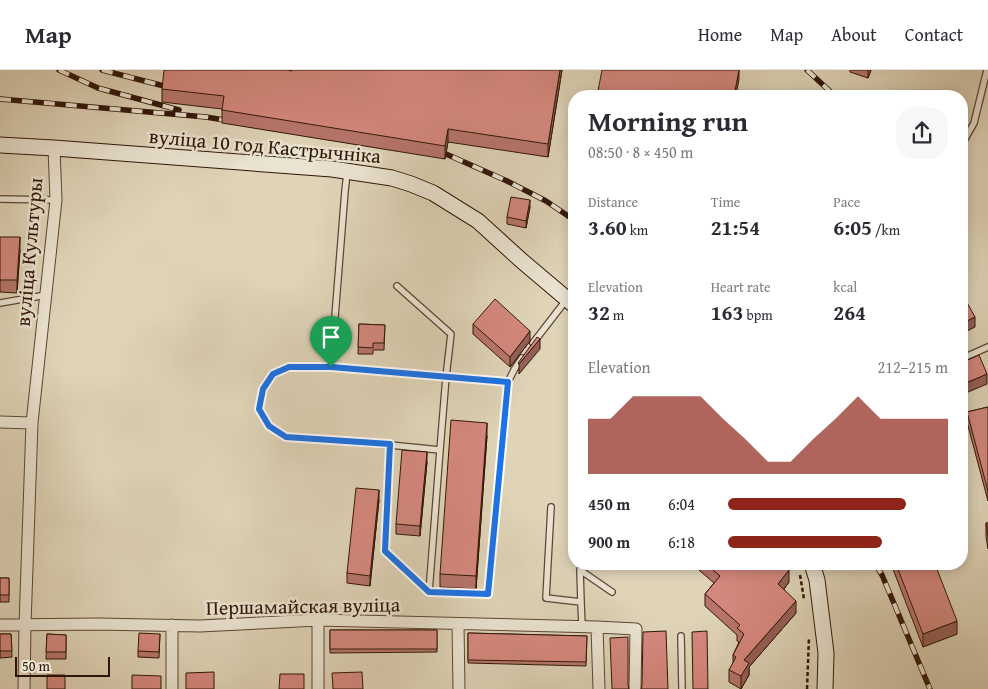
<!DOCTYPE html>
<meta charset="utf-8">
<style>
body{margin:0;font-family:"Gentium Book Plus",serif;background:#f7f7f7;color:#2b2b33;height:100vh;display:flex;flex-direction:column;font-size:19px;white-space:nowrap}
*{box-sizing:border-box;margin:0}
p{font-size:16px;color:#7c7c81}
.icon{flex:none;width:28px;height:28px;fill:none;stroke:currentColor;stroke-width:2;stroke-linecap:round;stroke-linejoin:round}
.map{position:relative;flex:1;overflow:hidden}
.panel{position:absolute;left:568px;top:20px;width:400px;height:480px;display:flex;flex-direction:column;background:#fff;border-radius:20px;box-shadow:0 2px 12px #0003}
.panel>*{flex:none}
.scale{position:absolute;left:15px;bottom:12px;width:95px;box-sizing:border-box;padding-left:5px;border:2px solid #311607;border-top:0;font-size:14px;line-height:18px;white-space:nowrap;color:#311607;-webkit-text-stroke:4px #eae3d1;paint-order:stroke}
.pin{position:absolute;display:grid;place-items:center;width:42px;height:42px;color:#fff;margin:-51px -21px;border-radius:50% 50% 50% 0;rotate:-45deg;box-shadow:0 0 5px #0007}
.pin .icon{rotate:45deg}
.round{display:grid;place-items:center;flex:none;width:52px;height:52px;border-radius:20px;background:#f7f7f7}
.summary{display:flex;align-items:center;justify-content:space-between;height:85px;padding:0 20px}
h1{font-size:28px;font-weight:800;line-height:38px}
.metrics{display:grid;grid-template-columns:repeat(3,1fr);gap:8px;height:85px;padding:5px 20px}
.metrics div{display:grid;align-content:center}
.metrics b{font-size:21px;font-weight:800}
.metrics small{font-size:14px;font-weight:400}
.metrics p{font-size:14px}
.chart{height:140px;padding:10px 20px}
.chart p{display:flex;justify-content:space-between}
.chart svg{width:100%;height:90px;margin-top:5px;fill:#8f2418;opacity:.7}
ul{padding:0 20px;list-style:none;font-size:16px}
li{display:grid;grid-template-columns:80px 60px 1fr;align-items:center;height:38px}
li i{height:12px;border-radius:6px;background:#8f2418}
header{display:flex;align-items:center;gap:30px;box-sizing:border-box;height:70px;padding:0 25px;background:#fff;border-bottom:1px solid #e1e1e2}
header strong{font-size:24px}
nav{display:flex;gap:28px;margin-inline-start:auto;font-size:18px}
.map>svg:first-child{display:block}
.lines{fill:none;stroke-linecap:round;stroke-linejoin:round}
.lane-casing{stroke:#5c4633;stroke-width:8}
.street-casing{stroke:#5c4633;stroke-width:13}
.secondary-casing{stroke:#311607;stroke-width:17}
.path{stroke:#311607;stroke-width:2.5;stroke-dasharray:4 2.5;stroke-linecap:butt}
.lane{stroke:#eae3d1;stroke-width:5.5}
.street{stroke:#eae3d1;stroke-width:11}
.secondary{stroke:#eae3d1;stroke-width:15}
.rail-casing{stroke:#311607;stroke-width:5.5}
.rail{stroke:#eae3d1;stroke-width:4;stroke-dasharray:11;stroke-linecap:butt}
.wall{fill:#b7756c;stroke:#311607}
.shaded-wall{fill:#955f58;stroke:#311607}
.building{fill:#d5887e;stroke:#311607}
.route-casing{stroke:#fff;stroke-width:10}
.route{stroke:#1a73e8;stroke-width:6}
.labels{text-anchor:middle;stroke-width:5;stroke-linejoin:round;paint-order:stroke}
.street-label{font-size:20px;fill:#311607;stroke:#eae3d1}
</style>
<header>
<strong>Map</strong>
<nav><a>Home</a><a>Map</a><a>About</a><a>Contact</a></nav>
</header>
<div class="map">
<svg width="988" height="619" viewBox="0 0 988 619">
<rect width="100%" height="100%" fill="#dfd4b8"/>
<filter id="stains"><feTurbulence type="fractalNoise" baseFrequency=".004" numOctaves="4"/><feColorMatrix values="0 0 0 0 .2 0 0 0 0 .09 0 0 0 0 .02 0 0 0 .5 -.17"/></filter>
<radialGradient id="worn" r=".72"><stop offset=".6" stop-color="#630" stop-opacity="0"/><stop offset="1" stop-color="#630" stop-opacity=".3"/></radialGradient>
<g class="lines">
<g class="lane-casing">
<path id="lane" d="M961,76L974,53L987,0
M347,103L345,121L331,297C306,297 273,291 263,320C261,325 260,333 259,339L269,356L286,367L390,375L440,380L446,307L451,264L397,216
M0,129L56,130
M0,233L46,225
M533,273L567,229
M961,289L988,277
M331,297L508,312L488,524L429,522L385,481L390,375
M508,312L514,300L522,288
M551,437L546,528L581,532L582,557
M429,522L440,380
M581,532L580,500L612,522
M681,566L682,619"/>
</g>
<g class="street-casing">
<path id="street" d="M0,352L32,353
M458,554L459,619
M0,555L98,554L200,556L318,550L597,557L636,559L635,619
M172,555V619
M597,557L599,619
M24,619L25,555L32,353L56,130L54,78
M318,619V550"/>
</g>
<g class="secondary-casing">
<path id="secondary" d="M0,75L54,78L332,99L392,108L411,114L433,123L478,151L522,191L574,235
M812,494L817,510L826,583L825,619"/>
</g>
<path class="path" d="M800,505L804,529
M807,619L809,567"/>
<use href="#lane" class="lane"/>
<use href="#street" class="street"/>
<use href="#secondary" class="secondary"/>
<g class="rail-casing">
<path id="rail" d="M59,0L98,18L179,40
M102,0L164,16
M807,0L835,26
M0,29L206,47L236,52
M432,79L446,84L507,111L546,131L574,150
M875,494L882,505L930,619"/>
</g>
<use href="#rail" class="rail"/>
</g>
<path class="wall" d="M562,0L548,87L448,72L445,89L222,53V39L162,32V19L292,1Z
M850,0H871L868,8L850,2Z
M530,137L526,158L507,154V147Z
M0,167L20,180L17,223L0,222Z
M359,254L385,255L384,280H373V284H358Z
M473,254L530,271L510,297L473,264Z
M988,337V431L967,352V342Z
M487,366L476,519L440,517V504Z
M427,392L420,466L396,464V454Z
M379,430L370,516L347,513V503Z
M986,453H988V479L986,466Z
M692,494H782L789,512L784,519L796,543L749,597V605L741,619L729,612V600L733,594V585L739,572L737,571V565L705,536V524L714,513Z
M891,494H935L957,564L923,577Z
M0,508H9V532H0Z
M330,560H437V582L330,583Z
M468,563L587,566L586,596L468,593Z
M0,564H11L12,587L0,588Z
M47,564L66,565V589H46Z
M160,564L159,588L138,587V581Z"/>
<path class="shaded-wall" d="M560,0H562L548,87V74Z
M739,0V9L736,26H734Z
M868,0H871L868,8Z
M448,59V72L445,89V76Z
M530,130V137L526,158V151Z
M20,167V180L17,223V210Z
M975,247V257L961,264V254Z
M530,261V271L510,297V287Z
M540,269V279L519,304V294Z
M987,304V314L961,325V315Z
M487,353V366L476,519V506Z
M427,382V392L420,466V456Z
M379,420V430L370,516V506Z
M789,500V512L778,527V514Z
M796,531V543L749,597V605L741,619V606L744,590Z
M957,551V564L923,577V564Z"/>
<path class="building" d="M164,0H287L292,1V0H560L548,74L448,59L445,76L222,40L224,26L162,19Z
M602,0H739L734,26H597Z
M511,127L530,130L526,151L507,147Z
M0,167H20L17,210H0Z
M961,222L975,247L961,254Z
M495,229L530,261L510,287L473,254Z
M359,254L385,255L384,273H373V278L358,277Z
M537,267L540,269L519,294L518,293Z
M979,285L987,304L961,315V293Z
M988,337V421L967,342Z
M451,350L487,353L476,506L440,504Z
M402,380L427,382L420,456L396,454Z
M356,418L379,420L370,506L347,503Z
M986,453H988V466Z
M706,494H782L789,500L778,514L796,531L744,590L749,593L741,606L729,600L736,587L733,585L744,564L737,558L740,555L705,524L720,506Z
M896,494H935L957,551L923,564Z
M0,508H9V525H0Z
M330,560H437V579H330Z
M666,561L668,619H641L642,616L643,562Z
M707,561L708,619H693L692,562Z
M139,563L160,564L159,582L138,581Z
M468,563L587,566L586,592L468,590Z
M0,564H11L12,581H0Z
M47,564L66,565V582H46Z
M628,567V615L629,619H612L610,568Z
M214,602V619H186V603Z
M362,602L363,619H333L332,603Z
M280,604H304V619H279Z
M47,605H65V619H47Z
M132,605L161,606V619H132Z"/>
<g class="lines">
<g class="route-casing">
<path id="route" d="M289,297H331L508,312L488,524L429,522L385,481L390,374L286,367L269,356L259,339L263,319L273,304Z"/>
</g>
<use href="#route" class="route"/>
</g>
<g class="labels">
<g class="street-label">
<text transform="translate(265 76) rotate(5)" y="7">вуліца 10 год Кастрычніка</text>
<text transform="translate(29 182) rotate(-85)" y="7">вуліца Культуры</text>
<text transform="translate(303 536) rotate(-1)" y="7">Першамайская вуліца</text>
</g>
</g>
<rect width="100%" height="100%" filter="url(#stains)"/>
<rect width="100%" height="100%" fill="url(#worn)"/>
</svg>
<div class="scale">50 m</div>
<div class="pin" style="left:331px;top:297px;background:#1e9e55"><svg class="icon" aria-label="arrive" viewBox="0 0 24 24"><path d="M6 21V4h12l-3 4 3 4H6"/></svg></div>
<section class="panel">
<div class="summary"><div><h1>Morning run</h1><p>08:50 · 8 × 450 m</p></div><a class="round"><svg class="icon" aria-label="share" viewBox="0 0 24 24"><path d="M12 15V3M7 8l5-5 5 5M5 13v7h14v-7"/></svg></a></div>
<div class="metrics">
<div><p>Distance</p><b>3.60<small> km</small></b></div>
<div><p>Time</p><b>21:54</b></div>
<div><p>Pace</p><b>6:05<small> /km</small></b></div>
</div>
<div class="metrics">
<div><p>Elevation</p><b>32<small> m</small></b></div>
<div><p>Heart rate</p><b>163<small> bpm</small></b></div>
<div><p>kcal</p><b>264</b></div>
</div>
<div class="chart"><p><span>Elevation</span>212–215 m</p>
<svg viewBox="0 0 160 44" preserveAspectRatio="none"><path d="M0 44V17L10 17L20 6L30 6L40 6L50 6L60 17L70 27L80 38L90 38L100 27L110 17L120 6L130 17L140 17L150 17L160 17V44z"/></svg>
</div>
<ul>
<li><b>450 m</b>6:04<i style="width:81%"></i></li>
<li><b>900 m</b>6:18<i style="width:70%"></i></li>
</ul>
</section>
</div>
